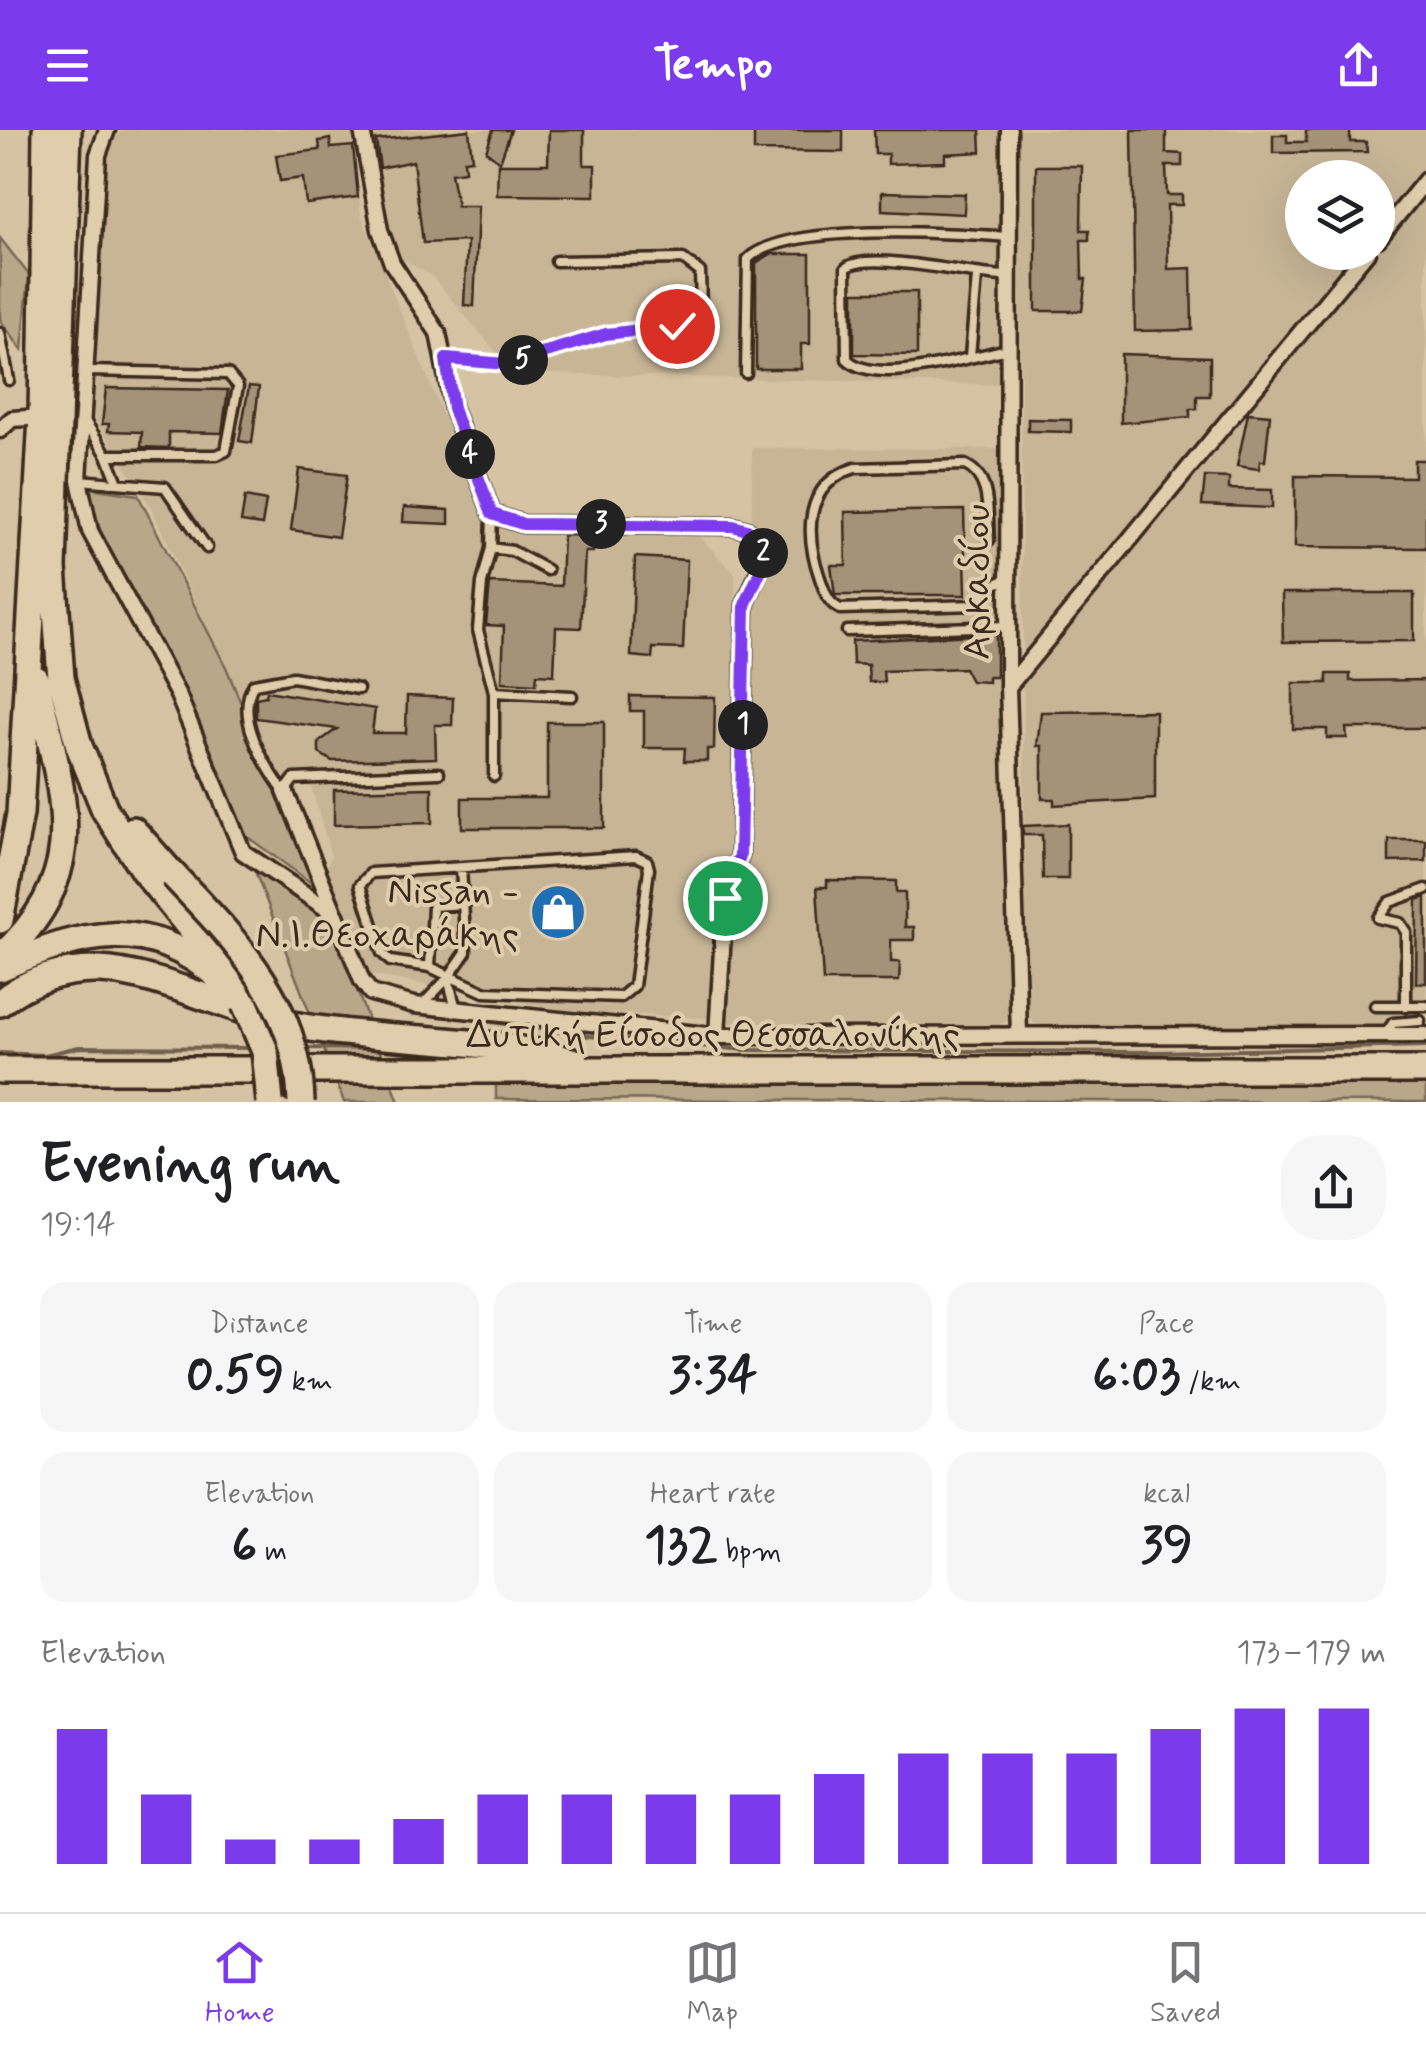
<!DOCTYPE html>
<meta charset="utf-8">
<style>
body{margin:0;font-family:Mynerve,sans-serif;background:#f6f6f6;color:#202124;height:100vh;display:flex;flex-direction:column;font-size:38px;white-space:nowrap}
*{box-sizing:border-box;margin:0}
p{font-size:32px;color:#757577}
.icon{flex:none;width:55px;height:55px;fill:none;stroke:currentColor;stroke-width:2;stroke-linecap:round;stroke-linejoin:round}
.map{position:relative;height:972px;overflow:hidden}
.sheet{display:flex;flex-direction:column;background:#fff;flex:1}
.sheet>*{flex:none}
.fabs{position:absolute;left:1285px;top:30px;display:grid;gap:20px}
.fabs a{display:grid;place-items:center;width:110px;height:110px;border-radius:50%;background:#fff;box-shadow:0 10px 40px #0002;font-size:50px}
.pin{position:absolute;display:grid;place-items:center;width:85px;height:85px;color:#fff;margin:-42px;border:5px solid #fff;border-radius:50%;box-shadow:0 2px 10px #0007}
.km{position:absolute;width:50px;height:50px;margin:-25px;border-radius:50%;background:#222;color:#fff;font-size:28px;line-height:50px;text-align:center}
.round{display:grid;place-items:center;flex:none;width:105px;height:105px;border-radius:40px;background:#f6f6f6}
.summary{display:flex;align-items:center;justify-content:space-between;height:170px;padding:0 40px}
h1{font-size:55px;font-weight:800;line-height:75px}
.stats{display:grid;grid-template-columns:repeat(3,1fr);gap:15px;height:170px;padding:10px 40px}
.stats div{display:grid;align-content:center;border-radius:25px;background:#f6f6f6;text-align:center}
.stats b{font-size:50px;font-weight:800}
.stats small{font-size:28px;font-weight:400}
.stats p{font-size:28px}
.chart{height:280px;padding:20px 40px}
.chart p{display:flex;justify-content:space-between}
.chart svg{width:100%;height:180px;margin-top:10px;stroke:#7c3aed;stroke-width:6}
header{display:flex;justify-content:space-between;align-items:center;height:130px;padding:0 40px;background:#7c3aed;color:#fff;font-size:45px;font-weight:800}
.menu{display:flex;justify-content:space-around;align-items:center;height:140px;border-top:2px solid #e0e0e0;background:#fff;font-size:28px;color:#757577}
.menu a{display:grid;justify-items:center;gap:5px}
.menu .selected{color:#7c3aed}
.map>svg:first-child{display:block}
.built{fill:#c7b596;fill-rule:evenodd}
.green{fill:#b9a78a;stroke:#7a6854;stroke-width:2.5}
.lines{fill:none;stroke-linecap:round;stroke-linejoin:round}
.stream{stroke:#6f5e4b;stroke-width:4}
.building{fill:#a59379;stroke:#3b2a1e;stroke-width:2.5}
.lane-casing{stroke:#3b2a1e;stroke-width:15}
.street-casing{stroke:#3b2a1e;stroke-width:21}
.highway-casing{stroke:#3b2a1e;stroke-width:32}
.lane{stroke:#dfcdab;stroke-width:8}
.street{stroke:#dfcdab;stroke-width:14}
.highway{stroke:#dfcdab;stroke-width:25}
.highway-bridge-casing{stroke:#3b2a1e;stroke-width:32;stroke-linecap:butt}
.highway-bridge{stroke:#dfcdab;stroke-width:25}
.route-casing{stroke:#fff;stroke-width:20}
.route{stroke:#7c3aed;stroke-width:12}
.labels{text-anchor:middle;stroke-width:8;stroke-linejoin:round;paint-order:stroke}
.street-label{font-size:38px;fill:#3b2a1e;stroke:#dfcdab}
.poi-label{font-size:38px;fill:#3b2a1e;stroke:#dfcdab;text-anchor:end}
</style>
<header><svg class="icon" aria-label="menu" viewBox="0 0 24 24"><path d="M4 6h16M4 12h16M4 18h16"/></svg>Tempo<svg class="icon" aria-label="share" viewBox="0 0 24 24"><path d="M12 15V3M7 8l5-5 5 5M5 13v7h14v-7"/></svg></header>
<div class="map">
<svg width="1426" height="972" viewBox="0 0 1426 972">
<rect width="100%" height="100%" fill="#d5c3a3"/>
<filter id="ink" filterUnits="userSpaceOnUse"><feTurbulence type="fractalNoise" baseFrequency=".01" numOctaves="2"/><feDisplacementMap in="SourceGraphic" scale="20" xChannelSelector="R" yChannelSelector="G"/><feConvolveMatrix kernelMatrix="1 2 1 2 8 2 1 2 1" color-interpolation-filters="sRGB"/></filter>
<g filter="url(#ink)">
<path class="built" d="M125,0H351L361,85L488,396L692,399L735,444L733,708L717,758L708,888L575,882L371,845L327,738L331,726L311,656L277,648L152,379L94,288L105,23L107,13Z
M371,0H1006V255L514,243L431,145L399,128L384,78Z
M1019,0H1426V896H1045L1034,893L1026,882ZM1302,48H1378V122H1302Z
M752,318L1005,319L1013,875L1010,889L999,895L728,893L725,889L733,761L748,721L750,697Z"/>
<path class="green" d="M0,108L29,145L22,220L0,190Z
M88,358L138,365L226,537L317,757L242,703L217,634L100,400Z
M253,736L330,789L399,972H344Z
M496,948L1426,954V972L496,969Z"/>
<g class="lines">
<path class="stream" d="M444,885L589,906L745,920L1157,922L1426,916
M303,918L394,919
M0,923L45,925L79,917L254,918"/>
</g>
<path class="building" d="M469,0L472,29L464,30L465,41L451,43L457,76H478L474,176L464,175L467,111L423,113L413,31L380,38L376,10Z
M493,0H511L500,32L486,21Z
M549,0H584V35H595V66L497,65L498,34H548Z
M754,0H843V22L754,21Z
M874,0H980L981,22L945,24V32L888,34V24H875Z
M1132,0H1166V23L1182,24V36H1166L1167,65H1182V75H1167L1168,139L1191,138L1192,200L1135,201Z
M1306,0H1350V12H1366L1367,22L1273,23V5H1287V12H1306Z
M330,9L331,18L353,16L358,67L306,74L303,48L280,51L276,25L320,20L319,11Z
M1036,36H1082L1081,100H1089V110H1081L1082,149H1086L1082,181H1036Z
M882,62L965,64L964,84L882,80Z
M771,124H810V214H801V239H756V133Z
M854,162H917V225L854,224Z
M1121,224L1210,227V266H1197V279H1190V287L1121,293Z
M249,256L259,257L252,313L239,311Z
M106,258L228,260L222,303L169,302V318L141,317L142,302L108,301L109,294H102Z
M1248,283L1270,285L1265,331H1260L1259,339L1237,336Z
M1028,289L1071,290V302L1028,301Z
M1414,330H1426V418L1295,417V346L1414,347Z
M299,339L347,345L338,407L291,400Z
M1205,347L1229,348V359L1272,360V378L1202,375Z
M245,367L266,371L262,395L241,392Z
M404,377L449,380V394L403,392Z
M964,380L966,465H835L831,435H846L845,382Z
M563,405L593,406V422H585L581,498L556,497L554,545L537,544L536,554L502,552L504,496L486,495L490,453L561,456Z
M635,427L687,430L683,519L653,518L652,528L631,526Z
M1282,463H1414V511L1283,512Z
M996,504V547H988V552L971,551L964,538L883,541L884,552H869L868,535L853,534L852,511Z
M1327,544H1350V551L1426,550V598H1346L1347,608H1327V599H1293V553H1327Z
M267,561L375,579L372,603H406L407,566L453,568L452,595H435L436,628L332,631L319,623V612L337,599L256,588V568L266,566Z
M630,566L715,567L714,619H707V631H684L685,618H644V581H630Z
M1155,581V669L1054,675V669H1042V616H1037L1041,582Z
M547,592H604V698H462V668H547Z
M432,658V693L334,695V660Z
M1068,694V749H1043L1042,705H1023V696Z
M1389,710H1426V731L1389,732Z
M827,750L896,751V762H905V797H914V810H891V832H900L899,851H823L817,757H827Z
M1426,767V853H1416L1417,770Z"/>
<g class="lines">
<g class="lane-casing">
<path id="lane" d="M1008,146C973,147 868,119 846,138L847,229C876,258 971,226 1009,219
M0,203L9,250
M970,226L977,147
M446,229L507,234L607,204L677,196L693,191L701,178L700,142L683,129L556,131
M86,241L228,244L238,256L226,321L217,325H107
M746,243L748,129C786,92 954,103 1009,107
M85,291L107,325L118,353
M79,350L165,357L207,418
M492,384L491,418L482,453L478,500L494,562V646
M989,410C987,384 992,347 965,335L855,338C803,354 805,405 820,448C825,462 827,472 840,479L977,475L990,456L1008,449
M491,418L512,421L547,440
M847,501L1008,496
M358,559L293,547L254,554C235,584 262,630 280,656L285,661L294,649L439,643
M494,562L572,566
M636,726L647,731L649,739L634,856L621,867L484,862L430,837L390,831L382,823L360,755L371,743Z
M430,837L433,776L465,774
M448,848L466,822L461,738
M422,875L448,848L456,879
M1375,876H1426
M1406,877V802L1400,793L1378,788L1390,772L1426,759
M1385,905L1393,893L1420,891"/>
</g>
<g class="street-casing">
<path id="street" d="M107,0L98,25L79,350L90,401L178,565L243,722L336,785L362,851L371,863L414,875L717,906L1426,905
M362,0L380,100L392,133L438,203L453,279L492,384L523,394L733,396L747,400L763,417V433L745,475L740,726L728,750L725,768L717,906
M1009,0L1008,557L1019,904
M1378,109L1426,50
M0,300L12,289L42,287
M1008,557L1367,122
M285,661L335,784"/>
</g>
<g class="highway-casing">
<path id="highway" d="M68,0L53,438L61,548L79,616L105,680L144,741L232,850L245,874
M133,700L173,745
M0,790L20,684L42,287L46,0
M0,828C98,737 60,662 36,549
M0,838C82,802 147,784 221,849
M0,873C26,850 65,839 99,840C159,842 239,886 304,897C397,912 482,906 576,932
M0,940H1426"/>
</g>
<use href="#lane" class="lane"/>
<use href="#street" class="street"/>
<use href="#highway" class="highway"/>
<g class="highway-bridge-casing">
<path id="highway-bridge" d="M173,745C236,811 299,874 301,972
M245,874L265,921L270,972"/>
</g>
<use href="#highway-bridge" class="highway-bridge"/>
</g>
</g>
<g class="lines" filter="url(#ink)">
<g class="route-casing">
<path id="route" d="M677,196L606,204L506,234L446,229L453,279L492,384L523,394L733,396L747,400L763,416L764,433L745,475L740,726L728,750L725,768"/>
</g>
<use href="#route" class="route"/>
</g>
<defs>
<g id="shop-disc" transform="scale(2.875)"><circle r="9.5" fill="#1f6fb2" stroke="#dfcdab"/><path d="M-5-2.5h2.3a2.7 3.5 0 0 1 5.4 0H5L5.5 6h-11ZM-1.5-2.5h3a1.5 2.3 0 0 0-3 0Z" fill="#fff"/></g>
</defs>
<g fill-rule="evenodd">
<use href="#shop-disc" x="558" y="782"/>
</g>
<g class="labels">
<g class="street-label">
<text transform="translate(976 452) rotate(-90)" y="13">Αρκαδίου</text>
<text x="713" y="917">Δυτική Είσοδος Θεσσαλονίκης</text>
</g>
<g class="poi-label">
<text x="519" y="773">Nissan -<tspan x="519" dy="44">Ν.Ι.Θεοχαράκης</tspan></text>
</g>
</g>
</svg>
<div class="fabs">
<a><svg class="icon" aria-label="layers" viewBox="0 0 24 24"><path d="M12 4l9 5-9 5-9-5zM3 14l9 5 9-5"/></svg></a>
</div>
<div class="pin" style="left:725px;top:768px;background:#1e9e55"><svg class="icon" aria-label="arrive" viewBox="0 0 24 24"><path d="M6 21V4h12l-3 4 3 4H6"/></svg></div>
<div class="pin" style="left:677px;top:196px;background:#d93025"><svg class="icon" aria-label="check" viewBox="0 0 24 24"><path d="M5 12l5 5 9-10"/></svg></div>
<b class="km" style="left:743px;top:595px">1</b>
<b class="km" style="left:763px;top:423px">2</b>
<b class="km" style="left:601px;top:394px">3</b>
<b class="km" style="left:470px;top:324px">4</b>
<b class="km" style="left:523px;top:230px">5</b>
</div>
<section class="sheet">
<div class="summary"><div><h1>Evening run</h1><p>19:14</p></div><a class="round"><svg class="icon" aria-label="share" viewBox="0 0 24 24"><path d="M12 15V3M7 8l5-5 5 5M5 13v7h14v-7"/></svg></a></div>
<div class="stats">
<div><p>Distance</p><b>0.59<small> km</small></b></div>
<div><p>Time</p><b>3:34</b></div>
<div><p>Pace</p><b>6:03<small> /km</small></b></div>
</div>
<div class="stats">
<div><p>Elevation</p><b>6<small> m</small></b></div>
<div><p>Heart rate</p><b>132<small> bpm</small></b></div>
<div><p>kcal</p><b>39</b></div>
</div>
<div class="chart"><p><span>Elevation</span>173–179 m</p>
<svg viewBox="0 0 160 44" preserveAspectRatio="none"><path d="M5 44V11M15 44V27M25 44V38M35 44V38M45 44V33M55 44V27M65 44V27M75 44V27M85 44V27M95 44V22M105 44V17M115 44V17M125 44V17M135 44V11M145 44V6M155 44V6"/></svg>
</div>
</section>
<nav class="menu">
<a class="selected"><svg class="icon" aria-label="home" viewBox="0 0 24 24"><path d="M3 11l9-7 9 7M6 9v11h12V9"/></svg>Home</a>
<a><svg class="icon" aria-label="map" viewBox="0 0 24 24"><path d="M3 6l6-2 6 2 6-2v14l-6 2-6-2-6 2zM9 4v14M15 6v14"/></svg>Map</a>
<a><svg class="icon" aria-label="saved" viewBox="0 0 24 24"><path d="M7 4h10v16l-5-4-5 4z"/></svg>Saved</a>
</nav>
